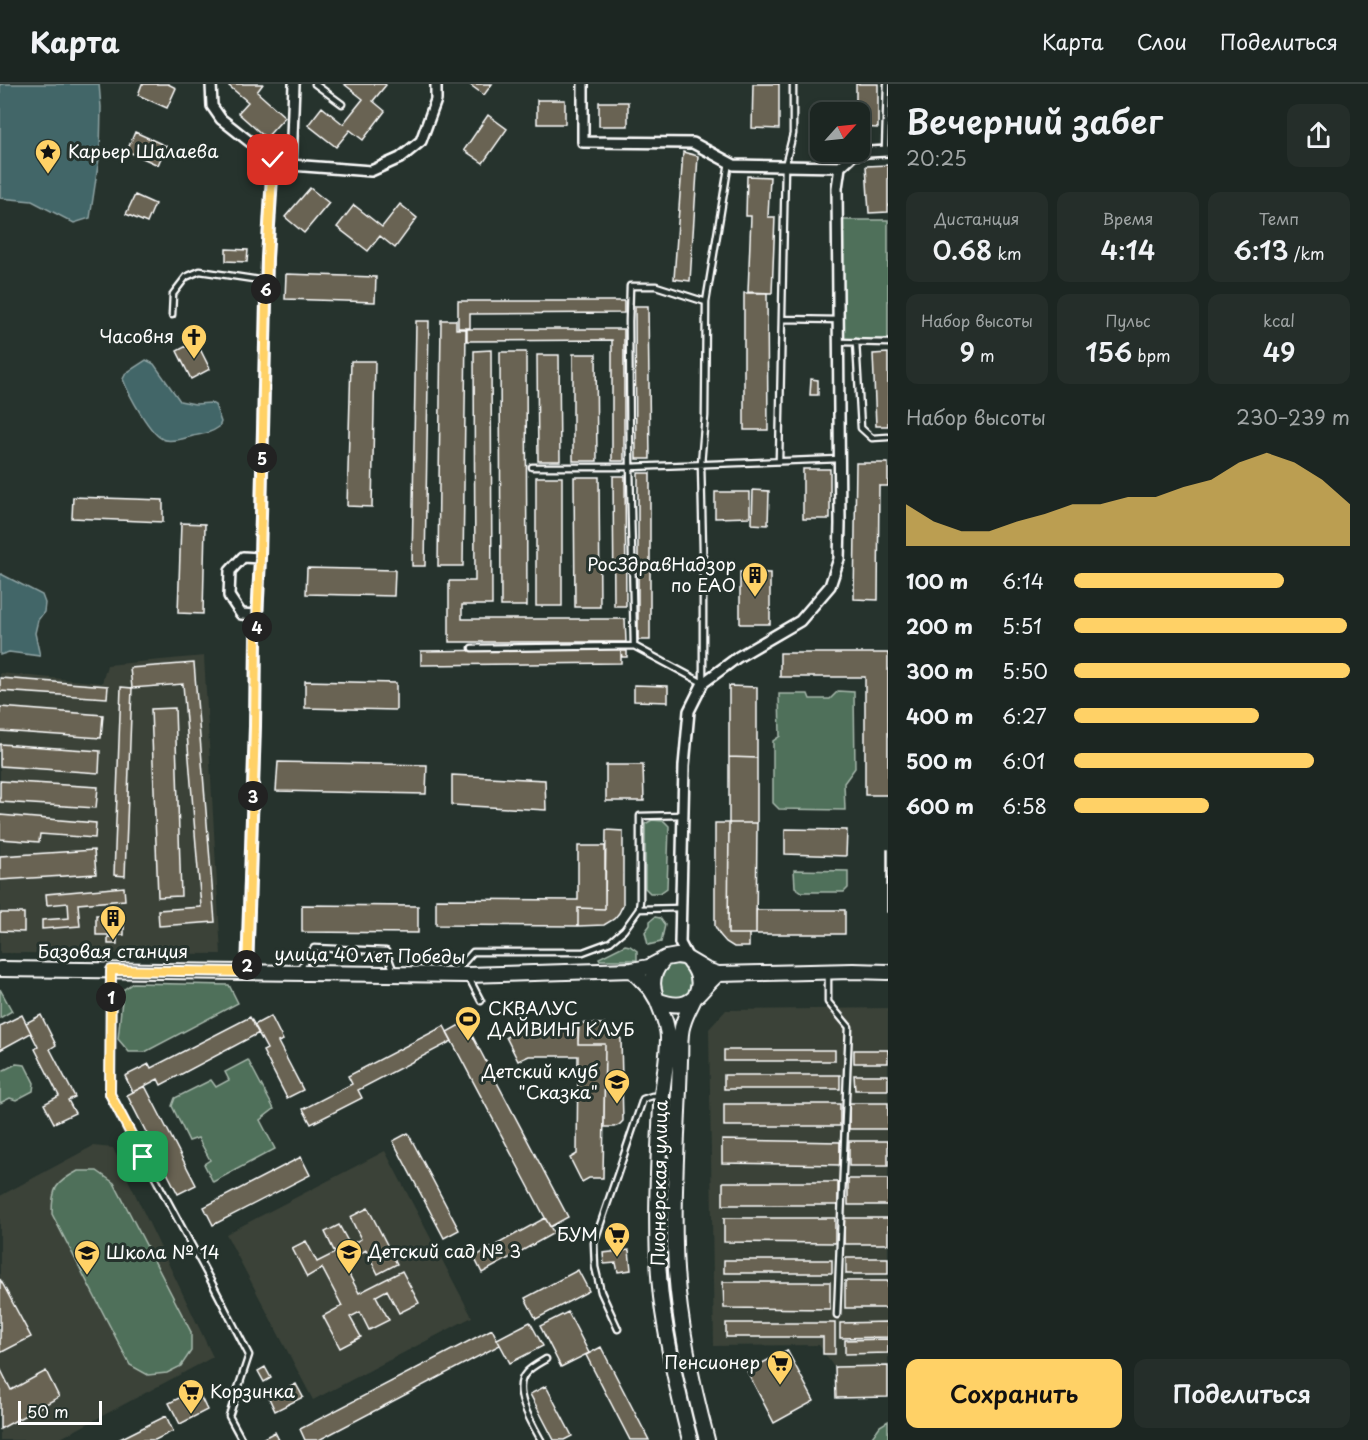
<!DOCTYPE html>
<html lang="ru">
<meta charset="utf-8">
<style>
body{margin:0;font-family:"Playpen Sans",sans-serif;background:#252e2a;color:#f1f3f6;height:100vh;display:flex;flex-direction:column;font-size:22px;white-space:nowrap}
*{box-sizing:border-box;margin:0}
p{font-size:20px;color:#a0a5a5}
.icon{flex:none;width:33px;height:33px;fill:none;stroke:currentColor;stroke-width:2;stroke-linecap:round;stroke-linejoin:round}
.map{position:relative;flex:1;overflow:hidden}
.sheet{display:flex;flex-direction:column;background:#1c2622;width:480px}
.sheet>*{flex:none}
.needle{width:39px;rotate:63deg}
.fabs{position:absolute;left:810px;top:18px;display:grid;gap:12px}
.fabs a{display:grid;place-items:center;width:60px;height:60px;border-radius:12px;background:#1c2622;box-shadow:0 3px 9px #0003,0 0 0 2px #3a4340;font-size:30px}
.scale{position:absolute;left:18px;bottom:15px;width:84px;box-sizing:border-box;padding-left:6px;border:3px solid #fff;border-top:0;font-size:16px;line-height:21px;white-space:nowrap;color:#fff;-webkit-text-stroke:4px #26332d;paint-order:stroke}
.pin{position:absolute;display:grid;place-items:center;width:51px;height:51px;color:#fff;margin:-26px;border-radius:12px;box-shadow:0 3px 9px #0006}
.km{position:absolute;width:30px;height:30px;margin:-15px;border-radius:50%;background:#222;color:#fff;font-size:16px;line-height:30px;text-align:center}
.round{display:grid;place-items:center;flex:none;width:63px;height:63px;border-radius:12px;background:#252e2a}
.headline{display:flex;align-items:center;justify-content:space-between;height:102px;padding:0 18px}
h1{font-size:33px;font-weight:600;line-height:45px}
.stats{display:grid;grid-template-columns:repeat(3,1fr);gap:9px;height:102px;padding:6px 18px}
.stats div{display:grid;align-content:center;border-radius:12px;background:#252e2a;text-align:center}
.stats b{font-size:26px;font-weight:600}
.stats small{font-size:16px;font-weight:400}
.stats p{font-size:16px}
.chart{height:168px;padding:12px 18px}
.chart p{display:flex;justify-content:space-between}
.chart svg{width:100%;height:108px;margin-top:6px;fill:#ffd166;opacity:.7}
.button{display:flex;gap:12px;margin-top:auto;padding:12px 18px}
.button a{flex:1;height:69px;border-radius:12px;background:#ffd166;color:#111;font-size:24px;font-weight:600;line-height:69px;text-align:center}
.button a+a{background:#252e2a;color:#f1f3f6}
ul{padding:0 18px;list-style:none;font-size:20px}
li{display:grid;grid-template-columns:96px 72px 1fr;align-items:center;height:45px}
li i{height:15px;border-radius:8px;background:#ffd166}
header{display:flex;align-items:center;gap:36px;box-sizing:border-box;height:84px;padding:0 30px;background:#1c2622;border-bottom:2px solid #3a4340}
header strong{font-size:28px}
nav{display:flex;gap:33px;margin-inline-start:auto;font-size:21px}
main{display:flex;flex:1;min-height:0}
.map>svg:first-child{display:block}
.built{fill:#3a4238}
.green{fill:#4f705a;stroke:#a7b8ac;stroke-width:1.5}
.water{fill:#426667;stroke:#8ea3a4;stroke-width:1.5}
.building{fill:#696452;stroke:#fff;stroke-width:1.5}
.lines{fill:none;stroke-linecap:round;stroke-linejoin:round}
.service-casing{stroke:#fff;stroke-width:9}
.minor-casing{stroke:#fff;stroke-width:14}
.secondary-casing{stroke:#fff;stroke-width:18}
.service{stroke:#26332d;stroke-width:4.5}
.minor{stroke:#26332d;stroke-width:9}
.secondary{stroke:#26332d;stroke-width:14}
.route-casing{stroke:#fff;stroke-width:12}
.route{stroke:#ffd166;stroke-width:8}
.labels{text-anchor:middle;stroke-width:6;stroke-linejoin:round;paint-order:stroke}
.poi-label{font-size:18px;fill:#fff;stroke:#26332d;text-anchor:start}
.street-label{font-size:18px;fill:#fff;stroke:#26332d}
</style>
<header>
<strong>Карта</strong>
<nav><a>Карта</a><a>Слои</a><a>Поделиться</a></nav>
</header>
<main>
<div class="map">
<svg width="888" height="1356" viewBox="0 0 888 1356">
<rect width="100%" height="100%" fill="#26332d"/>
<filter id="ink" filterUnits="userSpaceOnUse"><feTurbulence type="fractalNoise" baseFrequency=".0167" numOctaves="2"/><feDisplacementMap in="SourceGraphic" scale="12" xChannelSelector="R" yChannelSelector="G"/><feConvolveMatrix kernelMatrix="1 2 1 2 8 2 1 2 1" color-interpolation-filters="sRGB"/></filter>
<g filter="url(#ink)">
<path class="built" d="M204,572L221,870L0,869V589L102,599L107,581Z
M888,924V1284L835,1285L819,1261L714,1262L709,945L726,926Z
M93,1062L113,1064L213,1273L57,1356H0V1112Z
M385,1067L472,1233L313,1316L226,1150Z"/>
<path class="green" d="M840,136H888V255L844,256Z
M838,607L854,608L855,684L844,699L845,726L779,725L773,719V657L780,652L779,610H808L810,615H830Z
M652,736L664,737L669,742L667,804L660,809H650L645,804V740Z
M794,786L848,787V804L844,808H802L795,803Z
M655,833L660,834L665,841L661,858L648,861L645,848L650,841V837Z
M625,861L630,862L637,867V876H600L599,874Z
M675,878C685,880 688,885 694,893L690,910L679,916L662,912L656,894L668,880Z
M133,899L229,901L238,919L145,968H129L118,955L123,906Z
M0,905L12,927L0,934Z
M248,976L274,1025L260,1036L275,1065L213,1098L204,1080L210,1076L198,1054L189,1057L172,1022L175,1014L211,996L216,1003L229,996L225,988Z
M16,980L25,981L34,999L33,1007L16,1016L10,1014L0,1019V988Z
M78,1087H97L114,1099L191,1248V1267L181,1282L167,1289L148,1291L130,1281L52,1130C52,1104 55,1099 78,1087Z
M888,1337V1356H870L880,1342Z"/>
<path class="water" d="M0,0H99L101,23L100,68L90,134L74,139L32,117L0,114Z
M146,276L154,280L180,317L195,320L211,319L215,321L221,338L219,343C211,349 203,350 193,352C185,354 174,358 165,356C151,353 128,309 123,295L126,289Z
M1,490L42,511L45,519L44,528L38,536L35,549L40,572L9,568L0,571V491Z"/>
<path class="building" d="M142,0H168L176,4L167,24L138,11Z
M231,0H263L257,8L285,33L266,54L238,29L248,18L229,2Z
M344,0H385L386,1L373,17L385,27L363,56L350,46L336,63L308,41L322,23L343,40L363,15Z
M469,0H492L484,11Z
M753,0H779V45L752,44Z
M856,0H878V44L860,43V28H856Z
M537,16H565V40H537Z
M599,18H628V42H599Z
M488,31L507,45L483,79L464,66Z
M135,48L166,62L158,81L127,67Z
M683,68L698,72L690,197L674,195Z
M888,81V128L869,129L866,82Z
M747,92L770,93L768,133H775L772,209L748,208L751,132H746Z
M310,104L329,119L304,149L285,133Z
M135,111L155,120L147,139L126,130Z
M400,120L417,134L395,164L380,152L368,167L337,143L354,121L382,143Z
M226,165L248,166L247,178L226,177Z
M286,190L376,193L375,218L285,215Z
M744,209H767L768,346H744Z
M458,217H624V229L470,230V244H458Z
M635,222H648L650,375H636Z
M441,236H456V245H466L463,482H438Z
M416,237H429L425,482H412Z
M467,245H624V377H612V256L467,257Z
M196,257L210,285L191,295L177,267Z
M491,266L492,521H462V535H625L626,558H449V497H475L474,267Z
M500,268H526L527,522H501Z
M888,269V342H876L873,270Z
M573,270H596L597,377H573Z
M537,271H559L560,377H538Z
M351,277H375L372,423L347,422Z
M811,295L818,296V311H810Z
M856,379H888V402H879L878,516L854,515Z
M803,385H830V435H803Z
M638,389H650V556H638Z
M613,392H625L626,522H614Z
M536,393H562V522H536Z
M574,393H599L600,523H575Z
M753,406L769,407L768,441L752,440Z
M715,408H750V433L715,434Z
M73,413L163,416V438L72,434Z
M181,439L205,440L203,530L178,529Z
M307,484L395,486L394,512L306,510Z
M740,488L770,489V540H740Z
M621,565V579L421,581V567Z
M621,567H627V573H622Z
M780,569H888V711H865V593H780Z
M194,579L215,838L159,842L158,826L201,823L183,600L132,604L130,584Z
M0,594L108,602L107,614L0,607Z
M305,597L396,599V626L305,624Z
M634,601L668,602V618L634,617Z
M729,602L757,603V674L729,673Z
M121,603L132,604L125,792L114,791Z
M0,623L103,631L101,654L0,647Z
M175,624L181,812L158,813L151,625Z
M0,660L100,667L99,689L0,682Z
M729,673L757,674V739H729Z
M278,678L427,681L426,710L276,707Z
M606,681H643L644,717H606Z
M452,691L545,696L546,726L452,721Z
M0,697L98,703L96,724L0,718Z
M0,731L96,739L95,754L40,750L39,758L0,755Z
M715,739H729L728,850H749V863H734L726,858L720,851L715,842Z
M729,739H757L756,850H728Z
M785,745L847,746L846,772L785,770Z
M606,746L623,747V821L619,829L614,835L604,841L578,842V824L605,825Z
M578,762H605V825L578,824V842L436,841V815L578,816Z
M94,766L96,790L0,796V772Z
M887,766H888V828H887Z
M124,803L125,816L78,820L80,842L42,845V836L69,834L68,819L47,821L46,810Z
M302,821L418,822V849L302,848Z
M756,826H845V850H756Z
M0,829H24V848L0,847Z
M96,831H124V851H96Z
M108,853H117V860H108Z
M22,931L31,949L0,966V942Z
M41,931L56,961L50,965L75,1013L68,1016L75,1029L54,1039L44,1020L59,1012L35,965L38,963L26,939Z
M271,932L283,956L278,958L303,1006L287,1014L263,967L267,965L254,941Z
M250,933L259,949L161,1001L158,995L133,1008L125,992L149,980L151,984Z
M465,938L568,1133L550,1143L447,948Z
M579,939L604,940L614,945L621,955L623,1037L619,1041L614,1043H604L605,960H578Z
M444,942L452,957L358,1006L362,1014L311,1040L303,1025L352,1000L348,992Z
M523,944H578V960H605L603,1094H589L582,1098L570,1074L577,1070L578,972H529L518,977L506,953Z
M724,966H835V977H724Z
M854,966H888V979H854Z
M724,991H840V1005H724Z
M854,991H888V1006H855Z
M145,1002L196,1101L178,1110L127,1011Z
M849,1019H888V1045H849Z
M724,1020H840V1042H724Z
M408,1049L459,1146L444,1154L393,1057Z
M722,1056L840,1058V1081L722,1079Z
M849,1057H888V1082H849Z
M301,1073L310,1091L213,1141L204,1123Z
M848,1095H888V1121H848Z
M723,1098H838V1121H723Z
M368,1124L397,1180L378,1190L366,1166L343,1179L359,1209L402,1187L419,1219L399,1229L387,1206L376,1212L389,1236L369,1246L360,1228L350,1233L361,1253L340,1264L323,1232L342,1222L322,1184L307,1193L292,1164L306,1157L317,1178L335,1169L325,1148L339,1141L350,1161L361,1155L350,1133Z
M545,1134L554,1149L482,1189L474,1173Z
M724,1134H835V1159L724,1158Z
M844,1134H888V1160H844Z
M629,1166L631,1186L618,1188L616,1179L604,1180L603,1169Z
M846,1174H888V1190H846Z
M724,1176H832V1189H724Z
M578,1186L589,1207L536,1235L525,1214Z
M0,1195L31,1253L0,1269Z
M845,1197H888V1224H845Z
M723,1198H830V1225L724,1224Z
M568,1228L589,1269L561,1283L540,1242Z
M530,1238L543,1262L510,1279L497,1255Z
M888,1238V1253L840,1254V1239Z
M726,1239H835V1270H823V1253H726Z
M492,1245L500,1261L319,1356H305L300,1345Z
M888,1255V1269L845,1270V1256Z
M601,1263L649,1356H630L586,1271Z
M787,1266L814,1317L774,1339L747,1287Z
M888,1282V1313L836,1314L835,1283Z
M265,1283L271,1294L264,1298L258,1287Z
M0,1284L11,1306L46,1287L59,1313L0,1345Z
M296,1300L303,1313L275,1327L269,1314Z
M546,1302L572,1352L564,1356H554L530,1310Z
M197,1305L207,1326L180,1340L169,1319Z
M166,1332L173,1347L155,1356H118Z
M275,1348L279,1356H260Z"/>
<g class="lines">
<g class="service-casing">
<path id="service" d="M315,0L342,20
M885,67L887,0
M706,218L729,78
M172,231L173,210L186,193L200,187L266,197
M782,235L839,236
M839,258L888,259
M856,258L861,344L872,354L888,353
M779,377L785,82L793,50V0
M634,562L630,383L840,375
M472,564L634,562L703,599V467L701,380L705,332L706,218L656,202H630L629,237L630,383H532
M639,825L681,824
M299,886L314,864L386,867L394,888
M111,887L110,1010L213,1201L249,1271L229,1332L242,1356
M456,887L473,868H583L610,858L624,846L639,825L640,816V732L683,731
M828,890V918L849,943L837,1231
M469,894L481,917
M618,1245L601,1208L595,1183L594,1159L643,1015L652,1012H657L658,1014
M541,1356C532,1340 511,1305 526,1289C531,1283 539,1279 546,1275"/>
</g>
<g class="minor-casing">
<path id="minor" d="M211,0L212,22L221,35L273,76
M583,0V58L693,59L734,81L840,83
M291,81L371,87L400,74L421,57L436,16V0
M257,531L241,530L229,512L230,487L243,473L260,474
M689,876L680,859L684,682L689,627L703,599L738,573L800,537L830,502L839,475L840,440L837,104L840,83L853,71L868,68L888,67
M247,888L255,642L256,555L260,474L267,174L273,76L291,81L294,0"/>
</g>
<g class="secondary-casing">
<path id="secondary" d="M662,878C639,903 668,925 668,954C668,977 662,1000 661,1022C658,1084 654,1153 661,1213C667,1261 678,1309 690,1356
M690,878C710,903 690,915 683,940C679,951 681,965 680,976C678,1046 672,1116 676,1186C680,1243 692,1300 707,1356
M0,885L468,891L632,886L649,883L666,874L677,872L684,873L706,886L718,890L853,887L888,888
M632,886L651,906L657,916C692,930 695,910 718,890"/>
</g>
<use href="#service" class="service"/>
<use href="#minor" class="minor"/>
<use href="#secondary" class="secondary"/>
</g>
</g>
<g class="lines" filter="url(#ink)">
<g class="route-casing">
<path id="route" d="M143,1073L110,1010L111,886L247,888L255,642L256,555L260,474L267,174L273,76"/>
</g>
<use href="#route" class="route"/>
</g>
<defs>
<g id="sight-pin" transform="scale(1.35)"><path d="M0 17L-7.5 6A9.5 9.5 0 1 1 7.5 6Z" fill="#ffd166" stroke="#26332d"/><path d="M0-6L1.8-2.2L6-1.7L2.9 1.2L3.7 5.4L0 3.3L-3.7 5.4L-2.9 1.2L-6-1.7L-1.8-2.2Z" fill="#111"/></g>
<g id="church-pin" transform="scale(1.35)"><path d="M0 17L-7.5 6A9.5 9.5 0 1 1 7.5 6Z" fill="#ffd166" stroke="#26332d"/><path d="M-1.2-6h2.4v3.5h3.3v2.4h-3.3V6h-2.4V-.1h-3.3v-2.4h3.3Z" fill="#111"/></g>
<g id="building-pin" transform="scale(1.35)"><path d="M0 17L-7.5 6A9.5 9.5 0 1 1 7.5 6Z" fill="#ffd166" stroke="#26332d"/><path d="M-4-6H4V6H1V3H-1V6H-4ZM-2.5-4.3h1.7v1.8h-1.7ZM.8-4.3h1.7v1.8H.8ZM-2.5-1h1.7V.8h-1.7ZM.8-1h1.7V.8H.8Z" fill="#111"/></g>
<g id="stadium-pin" transform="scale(1.35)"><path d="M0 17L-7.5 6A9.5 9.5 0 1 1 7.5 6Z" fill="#ffd166" stroke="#26332d"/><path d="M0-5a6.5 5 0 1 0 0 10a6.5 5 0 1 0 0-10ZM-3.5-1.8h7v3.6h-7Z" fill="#111"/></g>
<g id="school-pin" transform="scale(1.35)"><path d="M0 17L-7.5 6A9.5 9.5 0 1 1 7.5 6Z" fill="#ffd166" stroke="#26332d"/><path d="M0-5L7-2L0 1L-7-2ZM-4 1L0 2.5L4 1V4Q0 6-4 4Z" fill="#111"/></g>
<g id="supermarket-pin" transform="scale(1.35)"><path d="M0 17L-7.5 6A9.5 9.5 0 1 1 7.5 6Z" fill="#ffd166" stroke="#26332d"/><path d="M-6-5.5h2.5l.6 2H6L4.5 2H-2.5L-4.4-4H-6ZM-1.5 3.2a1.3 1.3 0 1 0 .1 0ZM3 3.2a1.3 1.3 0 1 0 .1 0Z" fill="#111"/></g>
</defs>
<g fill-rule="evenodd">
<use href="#sight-pin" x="48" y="68"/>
<use href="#church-pin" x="194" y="253"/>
<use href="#building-pin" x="755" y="491"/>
<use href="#building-pin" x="113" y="834"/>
<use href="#stadium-pin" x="468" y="935"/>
<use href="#school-pin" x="617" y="998"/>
<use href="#supermarket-pin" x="617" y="1151"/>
<use href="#school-pin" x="349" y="1168"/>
<use href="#school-pin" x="87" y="1169"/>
<use href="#supermarket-pin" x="780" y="1279"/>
<use href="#supermarket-pin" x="191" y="1308"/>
</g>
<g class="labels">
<g class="poi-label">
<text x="68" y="74">Карьер Шалаева</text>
<text x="174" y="259" text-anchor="end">Часовня</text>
<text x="736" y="487" text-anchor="end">РосЗдравНадзор<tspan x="736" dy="21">по ЕАО</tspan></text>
<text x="113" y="874" text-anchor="middle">Базовая станция</text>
<text x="488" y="931">СКВАЛУС<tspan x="488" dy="21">ДАЙВИНГ КЛУБ</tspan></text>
<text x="598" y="994" text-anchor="end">Детский клуб<tspan x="598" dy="21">"Сказка"</tspan></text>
<text x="598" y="1157" text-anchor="end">БУМ</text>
<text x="368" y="1174">Детский сад № 3</text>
<text x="106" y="1175">Школа № 14</text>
<text x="760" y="1285" text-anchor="end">Пенсионер</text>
<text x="210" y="1314">Корзинка</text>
</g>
<g class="street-label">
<text transform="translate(370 872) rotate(1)" y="6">улица 40 лет Победы</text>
<text transform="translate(660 1099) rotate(-89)" y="6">Пионерская улица</text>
</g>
</g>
</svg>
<div class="fabs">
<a><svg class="needle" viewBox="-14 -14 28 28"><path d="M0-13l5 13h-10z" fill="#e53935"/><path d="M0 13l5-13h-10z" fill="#a0a5a5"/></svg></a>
</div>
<div class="scale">50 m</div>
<div class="pin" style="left:143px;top:1073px;background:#1e9e55"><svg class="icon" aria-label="arrive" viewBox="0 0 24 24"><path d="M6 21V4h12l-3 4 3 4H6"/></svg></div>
<div class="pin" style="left:273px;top:76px;background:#d93025"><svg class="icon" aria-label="check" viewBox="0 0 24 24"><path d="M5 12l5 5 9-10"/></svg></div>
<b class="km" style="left:111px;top:913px">1</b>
<b class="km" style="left:247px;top:881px">2</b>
<b class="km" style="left:253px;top:712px">3</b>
<b class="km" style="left:257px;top:543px">4</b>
<b class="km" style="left:262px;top:374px">5</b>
<b class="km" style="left:266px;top:205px">6</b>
</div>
<section class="sheet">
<div class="headline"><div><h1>Вечерний забег</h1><p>20:25</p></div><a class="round"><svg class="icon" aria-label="share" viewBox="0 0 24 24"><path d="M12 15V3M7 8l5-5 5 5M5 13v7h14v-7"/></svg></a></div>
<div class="stats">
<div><p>Дистанция</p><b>0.68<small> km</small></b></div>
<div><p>Время</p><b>4:14</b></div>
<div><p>Темп</p><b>6:13<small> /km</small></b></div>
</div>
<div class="stats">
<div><p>Набор высоты</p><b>9<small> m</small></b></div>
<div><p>Пульс</p><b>156<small> bpm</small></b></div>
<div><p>kcal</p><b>49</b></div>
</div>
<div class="chart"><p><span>Набор высоты</span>230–239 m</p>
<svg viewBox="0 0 160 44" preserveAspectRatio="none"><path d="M0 44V27L10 34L20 38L30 38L40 34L50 31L60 27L70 27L80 24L90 24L100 20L110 17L120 10L130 6L140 10L150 17L160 27V44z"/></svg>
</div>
<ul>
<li><b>100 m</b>6:14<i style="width:76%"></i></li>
<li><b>200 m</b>5:51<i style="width:99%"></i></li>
<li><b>300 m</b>5:50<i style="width:100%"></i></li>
<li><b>400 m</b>6:27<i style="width:67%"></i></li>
<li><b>500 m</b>6:01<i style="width:87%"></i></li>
<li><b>600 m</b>6:58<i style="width:49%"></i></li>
</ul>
<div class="button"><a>Сохранить</a><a>Поделиться</a></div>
</section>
</main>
